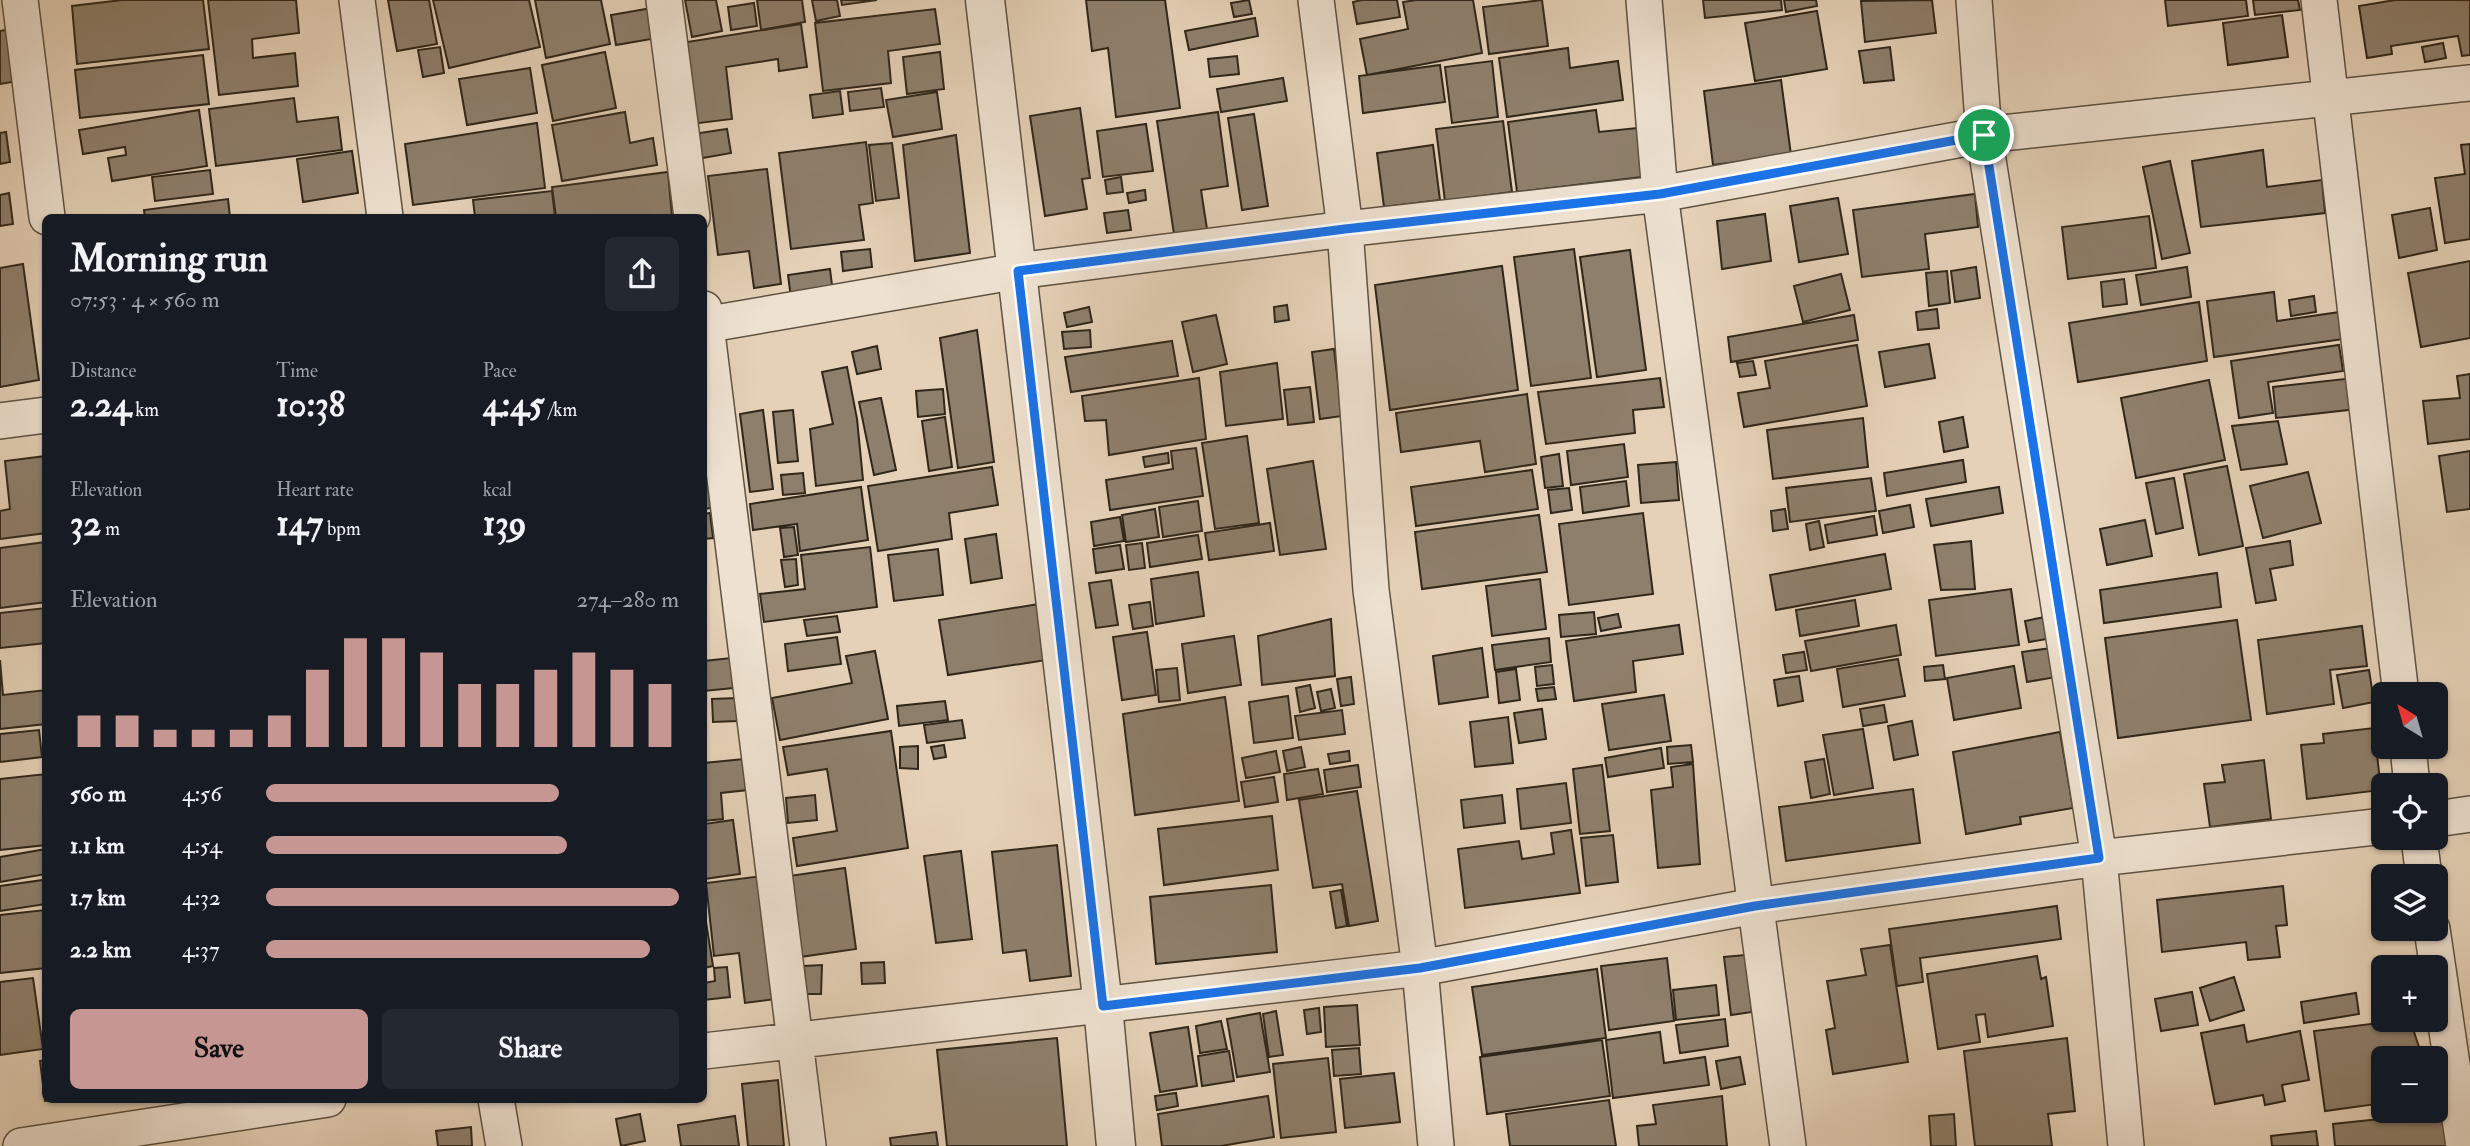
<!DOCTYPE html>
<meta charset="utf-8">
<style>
body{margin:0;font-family:"IM FELL Double Pica",serif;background:#242831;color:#f1f3f6;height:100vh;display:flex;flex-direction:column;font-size:26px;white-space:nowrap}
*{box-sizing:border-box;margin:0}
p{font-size:23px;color:#9ea1a6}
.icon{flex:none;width:38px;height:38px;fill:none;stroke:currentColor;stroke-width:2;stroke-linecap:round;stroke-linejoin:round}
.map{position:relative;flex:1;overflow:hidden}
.details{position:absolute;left:42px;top:214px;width:665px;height:889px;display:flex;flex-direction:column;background:#171b24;border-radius:10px;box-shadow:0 2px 5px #0004}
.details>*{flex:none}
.needle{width:46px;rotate:323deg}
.buttons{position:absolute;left:2371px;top:682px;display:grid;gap:14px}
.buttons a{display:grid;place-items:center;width:77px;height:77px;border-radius:10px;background:#171b24;box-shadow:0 2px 5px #0004;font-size:35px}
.pin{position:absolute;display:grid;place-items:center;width:60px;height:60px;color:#fff;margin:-30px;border:4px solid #fff;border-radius:50%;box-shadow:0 2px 7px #0007}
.round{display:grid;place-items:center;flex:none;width:74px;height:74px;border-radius:10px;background:#242831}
.overview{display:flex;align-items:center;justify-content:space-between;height:119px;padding:0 28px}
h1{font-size:38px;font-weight:700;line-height:52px}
.metrics{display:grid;grid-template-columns:repeat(3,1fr);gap:10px;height:119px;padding:7px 28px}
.metrics div{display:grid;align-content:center}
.metrics b{font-size:35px;font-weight:700}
.metrics small{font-size:19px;font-weight:400}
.metrics p{font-size:19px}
.chart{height:196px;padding:14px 28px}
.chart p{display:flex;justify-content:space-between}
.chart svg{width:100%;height:126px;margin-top:7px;stroke:#c59692;stroke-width:6}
.action{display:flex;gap:14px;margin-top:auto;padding:14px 28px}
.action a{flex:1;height:80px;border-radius:10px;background:#c59692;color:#111;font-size:28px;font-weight:700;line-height:80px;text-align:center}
.action a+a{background:#242831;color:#f1f3f6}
ul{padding:0 28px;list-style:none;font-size:23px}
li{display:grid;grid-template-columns:112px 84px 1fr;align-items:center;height:52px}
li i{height:18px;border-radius:9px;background:#c59692}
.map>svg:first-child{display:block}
.building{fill:#8e7f6c;stroke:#30271a;stroke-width:2}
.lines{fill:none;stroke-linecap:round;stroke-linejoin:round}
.minor-casing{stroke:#5d5241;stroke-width:38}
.tertiary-casing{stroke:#5d5241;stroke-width:41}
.minor{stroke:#eee1d0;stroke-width:35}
.tertiary{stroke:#eee1d0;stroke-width:38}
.route-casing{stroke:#fff;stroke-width:14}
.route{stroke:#1a73e8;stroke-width:9}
</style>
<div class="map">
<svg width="2470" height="1146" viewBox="0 0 2470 1146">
<rect width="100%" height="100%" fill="#e5d1b7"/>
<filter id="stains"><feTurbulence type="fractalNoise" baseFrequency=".00286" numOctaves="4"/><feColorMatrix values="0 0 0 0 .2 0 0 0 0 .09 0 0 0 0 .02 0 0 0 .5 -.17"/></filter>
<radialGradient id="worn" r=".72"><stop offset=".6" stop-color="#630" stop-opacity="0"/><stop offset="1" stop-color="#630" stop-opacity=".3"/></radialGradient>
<path class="building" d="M122,0H203L209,49L77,64L72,6Z
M208,0H296L299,33L252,39L253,58L295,53L298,86L219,95Z
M388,0H429L437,44L397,51Z
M433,0H529L540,47L449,68Z
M535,0H601L610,44L546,58Z
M685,0H716L722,31L692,37Z
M757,0H802L805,22L761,30Z
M812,0H837L840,16L816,21Z
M841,0H877L842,5Z
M1086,0H1165L1180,108L1116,117L1108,48L1092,51Z
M1249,0L1252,14L1234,17L1231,3Z
M1362,0H1397L1400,17L1357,24L1353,2Z
M1416,0H1473L1482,53L1367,75L1360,39L1408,29L1403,2Z
M1542,0L1548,46L1489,54L1483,7Z
M1703,0H1781L1782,10L1705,18Z
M1784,0H1816L1817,6L1786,12Z
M1932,0L1936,33L1865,42L1861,1Z
M2165,0H2246L2248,16L2168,26Z
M2253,0H2298L2300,10L2255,15Z
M2395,0H2470V55L2462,56L2458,36L2391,46L2392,54L2367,58L2359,6Z
M754,3L757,26L731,30L728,7Z
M652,8L657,38L616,45L611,15Z
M935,9L940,44L888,51L891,83L823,91L815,23Z
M1817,11L1827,69L1755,81L1745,23Z
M2282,15L2288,57L2228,65L2223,23Z
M1255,18L1258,36L1189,50L1185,31Z
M801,24L807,67L779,71L778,59L726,67L732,119L691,124L681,43Z
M16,28L24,80L0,84V31Z
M2443,43L2446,58L2425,62L2422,47Z
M440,47L444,73L423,77L418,50Z
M1890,47L1894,80L1864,83L1859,51Z
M1568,48L1570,68L1618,61L1623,100L1507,117L1499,58Z
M605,52L616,108L553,121L542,65Z
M940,52L944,89L907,94L903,57Z
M203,55L209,104L80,118L75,70Z
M1237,56L1239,74L1210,77L1208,59Z
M1492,61L1498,117L1452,123L1445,67Z
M1440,65L1445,102L1363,113L1359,76Z
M530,68L537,113L467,125L459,79Z
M1283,78L1287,101L1221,112L1217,89Z
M1781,80L1791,155L1713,165L1704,91Z
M881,88L884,107L850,111L848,92Z
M840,91L843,114L813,118L810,95Z
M937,92L942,129L893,137L886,100Z
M294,98L297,122L338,117L342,150L216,166L209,109Z
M1080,108L1090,178L1082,179L1087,209L1045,216L1030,116Z
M199,110L207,166L112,181L108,158L126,155L125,147L83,154L79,130Z
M1596,110L1599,132L1637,128L1642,177L1517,192L1508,122Z
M625,112L630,143L653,138L657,165L562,181L552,125Z
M1218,112L1228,186L1201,190L1207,229L1174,234L1157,121Z
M1254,114L1268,206L1242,210L1228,118Z
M1503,121L1512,192L1445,201L1436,129Z
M537,123L545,188L413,205L405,144Z
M1146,124L1153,171L1103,177L1097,131Z
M727,129L731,153L697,159L693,134Z
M6,132L10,162L0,164V133Z
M956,135L970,253L915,261L903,145Z
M866,142L873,203L859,205L864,240L791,249L779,153Z
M892,143L899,198L876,201L869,145Z
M2470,144V239L2445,243L2435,178L2465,174L2461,145Z
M1433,145L1440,200L1384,207L1377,153Z
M2263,150L2267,187L2322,180L2325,213L2201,227L2192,161Z
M352,151L358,193L303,202L297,159Z
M2170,161L2190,253L2162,259L2143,167Z
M767,169L781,284L754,288L749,251L718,255L708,176Z
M210,170L213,194L155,201L152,177Z
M668,172L672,217H556L552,187Z
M1121,177L1123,192L1107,194L1105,180Z
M1145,190L1146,200L1129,203L1127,193Z
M552,191L555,217H475L473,200Z
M9,193L13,224L0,226V195Z
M1975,194L1978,227L1925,234L1929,269L1862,277L1853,210Z
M1838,198L1848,254L1799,262L1790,206Z
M228,199L230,217H145L144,210Z
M2430,208L2437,250L2399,258L2392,215Z
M1128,210L1131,230L1107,233L1104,213Z
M1765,214L1771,261L1722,269L1717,221Z
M2149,216L2156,268L2068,279L2062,227Z
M870,249L872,267L843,271L841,252Z
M1574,249L1591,378L1531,386L1514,257Z
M1630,250L1646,370L1597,377L1580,257Z
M2470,261V338L2421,347L2408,273Z
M23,264L39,380L0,387V268Z
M1502,266L1518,390L1390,410L1375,285Z
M1976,267L1980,298L1955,302L1951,271Z
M2187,267L2191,297L2141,305L2136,275Z
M830,269L833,293L791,298L788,275Z
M1947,271L1950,303L1929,306L1926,273Z
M1841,274L1850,310L1803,322L1794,286Z
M2124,279L2127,304L2103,307L2101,282Z
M2274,292L2277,321L2340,312L2344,339L2214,357L2207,301Z
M2314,296L2316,312L2291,316L2289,300Z
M2199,302L2207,361L2078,382L2069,323Z
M1287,305L1289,320L1275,322L1274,307Z
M1089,307L1092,322L1067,327L1064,313Z
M1937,309L1939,328L1918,330L1916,312Z
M1216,315L1227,364L1193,372L1182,322Z
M1854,315L1858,340L1731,362L1728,337Z
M977,330L994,462L958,468L940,338Z
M1090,330L1091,347L1064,349L1062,332Z
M1172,341L1178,376L1071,392L1065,357Z
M1929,344L1935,378L1885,387L1879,352Z
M1857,345L1867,406L1744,427L1738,393L1770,388L1765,361Z
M2339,345L2343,371L2268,382L2273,413L2239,418L2231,361Z
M877,346L881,369L857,374L852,352Z
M1334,349L1342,416L1320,419L1312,352Z
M1753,361L1756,375L1740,377L1737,363Z
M1277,363L1283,419L1226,426L1220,372Z
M847,367L857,419L863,480L816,486L810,429L833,424L822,372Z
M2470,374V439L2428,444L2423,401L2460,398L2457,376Z
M1199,378L1206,439L1109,455L1106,420L1085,421L1082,396Z
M1660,378L1664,407L1633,410L1635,433L1546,444L1538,392Z
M2354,378L2357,409L2276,418L2273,387Z
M2209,380L2225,460L2136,478L2121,398Z
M1310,387L1314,422L1288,425L1284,390Z
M943,389L945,414L918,417L916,391Z
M1527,394L1536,464L1485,472L1480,441L1401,452L1396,413Z
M881,398L896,470L874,475L859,402Z
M763,410L773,489L750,492L740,414Z
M793,410L798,461L778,463L773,412Z
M945,417L952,467L929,471L922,421Z
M1963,417L1968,447L1944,452L1939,422Z
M1863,418L1868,467L1773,479L1767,430Z
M2278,421L2287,464L2241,470L2232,426Z
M1247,436L1259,523L1215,529L1202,443Z
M1624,444L1628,477L1571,485L1567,451Z
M1196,448L1203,496L1110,510L1106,480L1173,469L1171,451Z
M716,450L723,506L704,509V452Z
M2470,451V509L2447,512L2439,456Z
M1168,453L1169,463L1145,467L1143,457Z
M1559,454L1563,486L1545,488L1541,457Z
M46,456V533L0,539V511L10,509L5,461Z
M1963,460L1966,482L1887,496L1884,473Z
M1313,461L1326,549L1280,555L1267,469Z
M1676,462L1679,500L1641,503L1638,465Z
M2227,466L2243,546L2199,555L2184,474Z
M992,467L998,505L949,513L952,539L878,551L868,486Z
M1532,470L1538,509L1416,526L1411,487Z
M2308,472L2321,523L2263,538L2250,486Z
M803,473L805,493L783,495L781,475Z
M1871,478L1876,511L1790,522L1786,488Z
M2174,478L2183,528L2156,534L2146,483Z
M1626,481L1629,506L1583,513L1580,487Z
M861,487L868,540L800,551L797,524L753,530L750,504Z
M1999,487L2003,513L1931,526L1926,499Z
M1569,488L1572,510L1551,513L1548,490Z
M1198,501L1202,531L1163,537L1159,507Z
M1910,505L1914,527L1883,533L1879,511Z
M1155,509L1159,537L1126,542L1122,515Z
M1785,509L1788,529L1773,531L1771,511Z
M710,513L713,538L704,539V514Z
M1643,513L1653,594L1569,605L1559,524Z
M1539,515L1547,572L1422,589L1415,532Z
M1874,516L1877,535L1828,543L1825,525Z
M1120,517L1124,541L1094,546L1091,522Z
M2145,520L2152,556L2107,565L2100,529Z
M1819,521L1824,547L1810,550L1806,524Z
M1270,523L1274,551L1209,560L1205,533Z
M794,527L798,555L784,557L780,528Z
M996,534L1002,578L971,583L965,539Z
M1198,535L1202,559L1150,567L1147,543Z
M1971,541L1975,589L1941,590L1934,545Z
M2290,541L2293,565L2270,569L2276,600L2256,603L2246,548Z
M46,542V602L0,608V548Z
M1142,543L1145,568L1129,570L1126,545Z
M1120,545L1124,569L1096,573L1093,549Z
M870,547L877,607L764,622L760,594L805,589L801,555Z
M938,549L943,595L894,601L888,555Z
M1885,554L1891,589L1776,610L1770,575Z
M796,559L798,585L785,587L781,560Z
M1198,572L1204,616L1156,624L1151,579Z
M2217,573L2221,607L2104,623L2100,590Z
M1540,579L1546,629L1492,636L1486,586Z
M1111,580L1118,625L1096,628L1089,583Z
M2011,589L2019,645L1936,656L1929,600Z
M1855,600L1859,626L1800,636L1796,610Z
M1150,602L1153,626L1133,629L1129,605Z
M1045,603L1053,659L948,675L939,620Z
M46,608V643L0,648V613Z
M1594,612L1596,634L1561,637L1559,615Z
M1618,614L1621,627L1601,631L1598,618Z
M2055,615L2059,637L2029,642L2025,621Z
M837,616L840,632L807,636L804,620Z
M1331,619L1335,676L1262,685L1258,636Z
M2237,620L2251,720L2118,738L2105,638Z
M1679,625L1683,654L1633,661L1636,692L1574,701L1566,641Z
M1896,625L1901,655L1811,671L1805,641Z
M2362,626L2367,666L2330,670L2334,704L2267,714L2258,640Z
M1147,632L1156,695L1122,700L1113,637Z
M1234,636L1241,685L1188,693L1182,644Z
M837,637L841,664L788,671L785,644Z
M1549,638L1551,662L1495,670L1492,645Z
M1482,648L1488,697L1439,704L1433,656Z
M2051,648L2056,677L2027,682L2022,652Z
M875,651L888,719L780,740L772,698L852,683L846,656Z
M1804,652L1807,670L1786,673L1783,655Z
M731,658L733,688L704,691V661Z
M1898,659L1905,696L1843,707L1837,669Z
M0,660L3,695L46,690V724L0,729Z
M1552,665L1554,684L1537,686L1535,667Z
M1943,665L1945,679L1925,681L1924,667Z
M2014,666L2021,708L1954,720L1947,678Z
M1177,668L1180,700L1159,702L1156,670Z
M1516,669L1520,700L1499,703L1496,672Z
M2369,670L2374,702L2343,708L2337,675Z
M1799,676L1803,701L1778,706L1774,680Z
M1351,677L1354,704L1341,706L1337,679Z
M1310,685L1315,708L1300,712L1296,688Z
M1554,687L1556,699L1538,701L1536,689Z
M1331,689L1335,708L1321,711L1317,692Z
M1664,695L1671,741L1609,750L1602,704Z
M1288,696L1293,738L1254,743L1249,702Z
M1225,697L1239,801L1135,815L1123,714Z
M737,698V721L713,722L712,699Z
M945,701L948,720L899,726L897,706Z
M1884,705L1887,722L1863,726L1860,709Z
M1542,709L1546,739L1519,743L1514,713Z
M1342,710L1345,734L1299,740L1295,716Z
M1508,717L1513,763L1475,767L1470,722Z
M962,720L965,738L927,743L924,725Z
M1912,721L1918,755L1894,760L1888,726Z
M2374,728L2381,790L2307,799L2301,745L2324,743L2323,734Z
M1863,729L1873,788L1834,795L1823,735Z
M39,730L42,757L0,762V734Z
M891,731L908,848L797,866L793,838L837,831L827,769L788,775L783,747Z
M2060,732L2073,808L2020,817L2021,824L1966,834L1953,752Z
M944,745L946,757L934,759L931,747Z
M1691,745L1693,762L1668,764L1667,747Z
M918,746V769L900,768V747Z
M1301,747L1305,767L1287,771L1283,751Z
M1661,748L1664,768L1608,777L1605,758Z
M1276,751L1280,772L1246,778L1242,758Z
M1349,751L1350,761L1330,764L1328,754Z
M754,758L757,789L721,793L723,819L704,821V763Z
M1824,759L1830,794L1811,798L1805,762Z
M2264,760L2271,819L2210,827L2204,784L2225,782L2222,765Z
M1693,764L1700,864L1658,868L1651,790L1673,787L1671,767Z
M1358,765L1361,787L1327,792L1324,770Z
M1602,765L1610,831L1580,834L1573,769Z
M1318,769L1323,794L1287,800L1284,774Z
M46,774V845L0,850V779Z
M1274,777L1278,802L1245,807L1241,782Z
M1566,783L1571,823L1521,829L1517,789Z
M1913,789L1920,843L1786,861L1779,807Z
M1357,791L1378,921L1349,926L1342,884L1313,888L1299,800Z
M815,795L817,820L788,823L786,798Z
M1502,795L1505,823L1464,828L1461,800Z
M1272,816L1278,870L1164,885L1158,829Z
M733,820L740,874L704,879V824Z
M1571,830L1580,893L1465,908L1458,849L1519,841L1522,859L1554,854L1551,833Z
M1613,835L1618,882L1586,886L1581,838Z
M1057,845L1071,976L1030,981L1026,950L1003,953L992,852Z
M46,849V874L0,882V857Z
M961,851L972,939L936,943L924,856Z
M845,868L856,949L800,957L789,876Z
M762,876L776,999L745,1003L739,953L714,956L706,883Z
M43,880L46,904L0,911V886Z
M1271,885L1277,952L1156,964L1150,897Z
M2283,886L2287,925L2276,926L2280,957L2248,960L2246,942L2162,952L2157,900Z
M1341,890L1347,926L1336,928L1330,892Z
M2057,906L2061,939L1920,958L1923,982L1897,986L1889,929Z
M704,909L713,966L704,968Z
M45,910L46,968L0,973V915Z
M1890,945L1908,1062L1833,1074L1826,1030L1835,1028L1827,981L1866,975L1861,949Z
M1745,955L1752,1012L1731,1015L1724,957Z
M2037,956L2041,979L2046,977L2053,1026L1988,1037L1985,1014L1976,1015L1980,1042L1938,1049L1927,974Z
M1667,958L1674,1021L1609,1030L1601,966Z
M884,962L885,983L862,984L861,963Z
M822,965L821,994H805L804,966Z
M727,967L730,997L704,1000V983L715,981L714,968Z
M1597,969L1606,1038L1482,1055L1472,987Z
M2234,977L2244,1010L2210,1021L2200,988Z
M33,978L43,1049L0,1055V982Z
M1716,985L1719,1015L1676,1020L1673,990Z
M2192,992L2198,1025L2161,1031L2155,999Z
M2356,993L2359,1014L2304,1023L2301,1002Z
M1357,1005L1360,1045L1326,1047L1324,1007Z
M1319,1008L1321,1032L1307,1034L1304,1010Z
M1276,1011L1283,1055L1269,1057L1263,1014Z
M1260,1013L1270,1072L1237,1077L1227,1019Z
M1725,1019L1728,1046L1680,1053L1676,1025Z
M1221,1021L1227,1049L1200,1053L1196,1026Z
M2395,1021L2413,1029L2423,1059H2384V1103L2325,1111L2314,1031Z
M2244,1025L2247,1042L2300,1031L2309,1080L2282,1085L2285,1101L2265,1105L2263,1095L2215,1104L2201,1033Z
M1188,1027L1197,1086L1160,1092L1150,1033Z
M1660,1032L1664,1063L1705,1057L1709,1085L1613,1098L1606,1040Z
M1057,1038L1067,1146H947L937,1050Z
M2067,1038L2075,1111L2048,1114L2052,1146H1975L1964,1051Z
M1602,1040L1610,1096L1487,1114L1480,1057Z
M1359,1048L1361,1074L1334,1076L1332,1050Z
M1229,1051L1234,1081L1202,1086L1198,1056Z
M1740,1057L1745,1084L1721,1089L1716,1061Z
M1328,1058L1336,1132L1281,1138L1273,1064Z
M46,1060V1099H62L45,1101L40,1061Z
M1394,1073L1400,1122L1345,1128L1340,1079Z
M778,1080L784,1146H748L742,1084Z
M1176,1093L1178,1106L1157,1110L1155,1096Z
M1268,1096L1274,1137L1221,1146H1162L1158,1114Z
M1722,1096L1727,1146H1639L1637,1126L1656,1124L1653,1105Z
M1609,1100L1616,1146H1510L1506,1114Z
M2456,1111L2460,1146H2335L2333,1124Z
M640,1114L645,1141L621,1146L616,1119Z
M1954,1114L1956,1146H1931L1929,1116Z
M735,1116L739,1146H681L678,1125Z
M471,1127L472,1146H438L436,1131Z
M2316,1131L2318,1146H2272L2271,1136Z
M936,1132L938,1146H891L890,1138Z"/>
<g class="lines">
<g class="minor-casing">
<path id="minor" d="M20,0L47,217
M357,0L385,217
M664,0L692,217
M1316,0L1345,229L1371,590L1420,968L1436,1146
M1644,0L1660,194L1788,1146
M1974,0L1984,135L2099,858L2126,1146
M2319,0L2401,695
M704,309L808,1146
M704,325L1018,271L1345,229L1660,194L1984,135L2470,83
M0,421L46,415
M2408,747L2412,786
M2436,819L2470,814
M2419,838L2424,877
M2432,929L2464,1146
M704,1051L1420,968L1755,906L2099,858L2384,826
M496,1099L504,1146
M21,1146L328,1099"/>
</g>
<g class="tertiary-casing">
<path id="tertiary" d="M985,0L1103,1006L1116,1146"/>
</g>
<use href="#minor" class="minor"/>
<use href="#tertiary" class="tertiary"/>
</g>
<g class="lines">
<g class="route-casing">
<path id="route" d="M1984,135L2099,858L1755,906L1420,968L1103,1006L1018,271L1345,229L1660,194Z"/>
</g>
<use href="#route" class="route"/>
</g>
<rect width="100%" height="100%" filter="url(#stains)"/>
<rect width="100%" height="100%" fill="url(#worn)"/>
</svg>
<div class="buttons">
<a><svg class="needle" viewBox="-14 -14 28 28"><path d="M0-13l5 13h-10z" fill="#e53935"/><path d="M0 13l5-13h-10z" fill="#9ea1a6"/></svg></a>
<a><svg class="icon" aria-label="locate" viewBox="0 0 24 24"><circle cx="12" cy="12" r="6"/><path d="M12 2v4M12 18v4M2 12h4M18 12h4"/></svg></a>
<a><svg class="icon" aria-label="layers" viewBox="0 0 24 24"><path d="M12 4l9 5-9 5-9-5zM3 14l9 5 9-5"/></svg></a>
<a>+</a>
<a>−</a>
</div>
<div class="pin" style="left:1984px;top:135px;background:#1e9e55"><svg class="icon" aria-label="arrive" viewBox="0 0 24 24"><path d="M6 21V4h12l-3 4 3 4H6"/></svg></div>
<section class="details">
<div class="overview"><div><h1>Morning run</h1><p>07:53 · 4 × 560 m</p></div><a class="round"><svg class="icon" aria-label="share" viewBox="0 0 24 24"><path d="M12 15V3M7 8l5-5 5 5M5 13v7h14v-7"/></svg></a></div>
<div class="metrics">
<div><p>Distance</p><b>2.24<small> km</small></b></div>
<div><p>Time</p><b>10:38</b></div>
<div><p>Pace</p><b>4:45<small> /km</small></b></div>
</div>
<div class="metrics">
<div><p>Elevation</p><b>32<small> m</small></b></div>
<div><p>Heart rate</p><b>147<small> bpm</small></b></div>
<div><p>kcal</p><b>139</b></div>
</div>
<div class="chart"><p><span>Elevation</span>274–280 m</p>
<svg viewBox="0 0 160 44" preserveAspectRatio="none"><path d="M5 44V33M15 44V33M25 44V38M35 44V38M45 44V38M55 44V33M65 44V17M75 44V6M85 44V6M95 44V11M105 44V22M115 44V22M125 44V17M135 44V11M145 44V17M155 44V22"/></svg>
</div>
<ul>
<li><b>560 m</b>4:56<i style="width:71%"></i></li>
<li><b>1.1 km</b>4:54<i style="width:73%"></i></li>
<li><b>1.7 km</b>4:32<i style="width:100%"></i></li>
<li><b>2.2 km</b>4:37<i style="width:93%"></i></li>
</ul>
<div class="action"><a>Save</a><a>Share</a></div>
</section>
</div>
